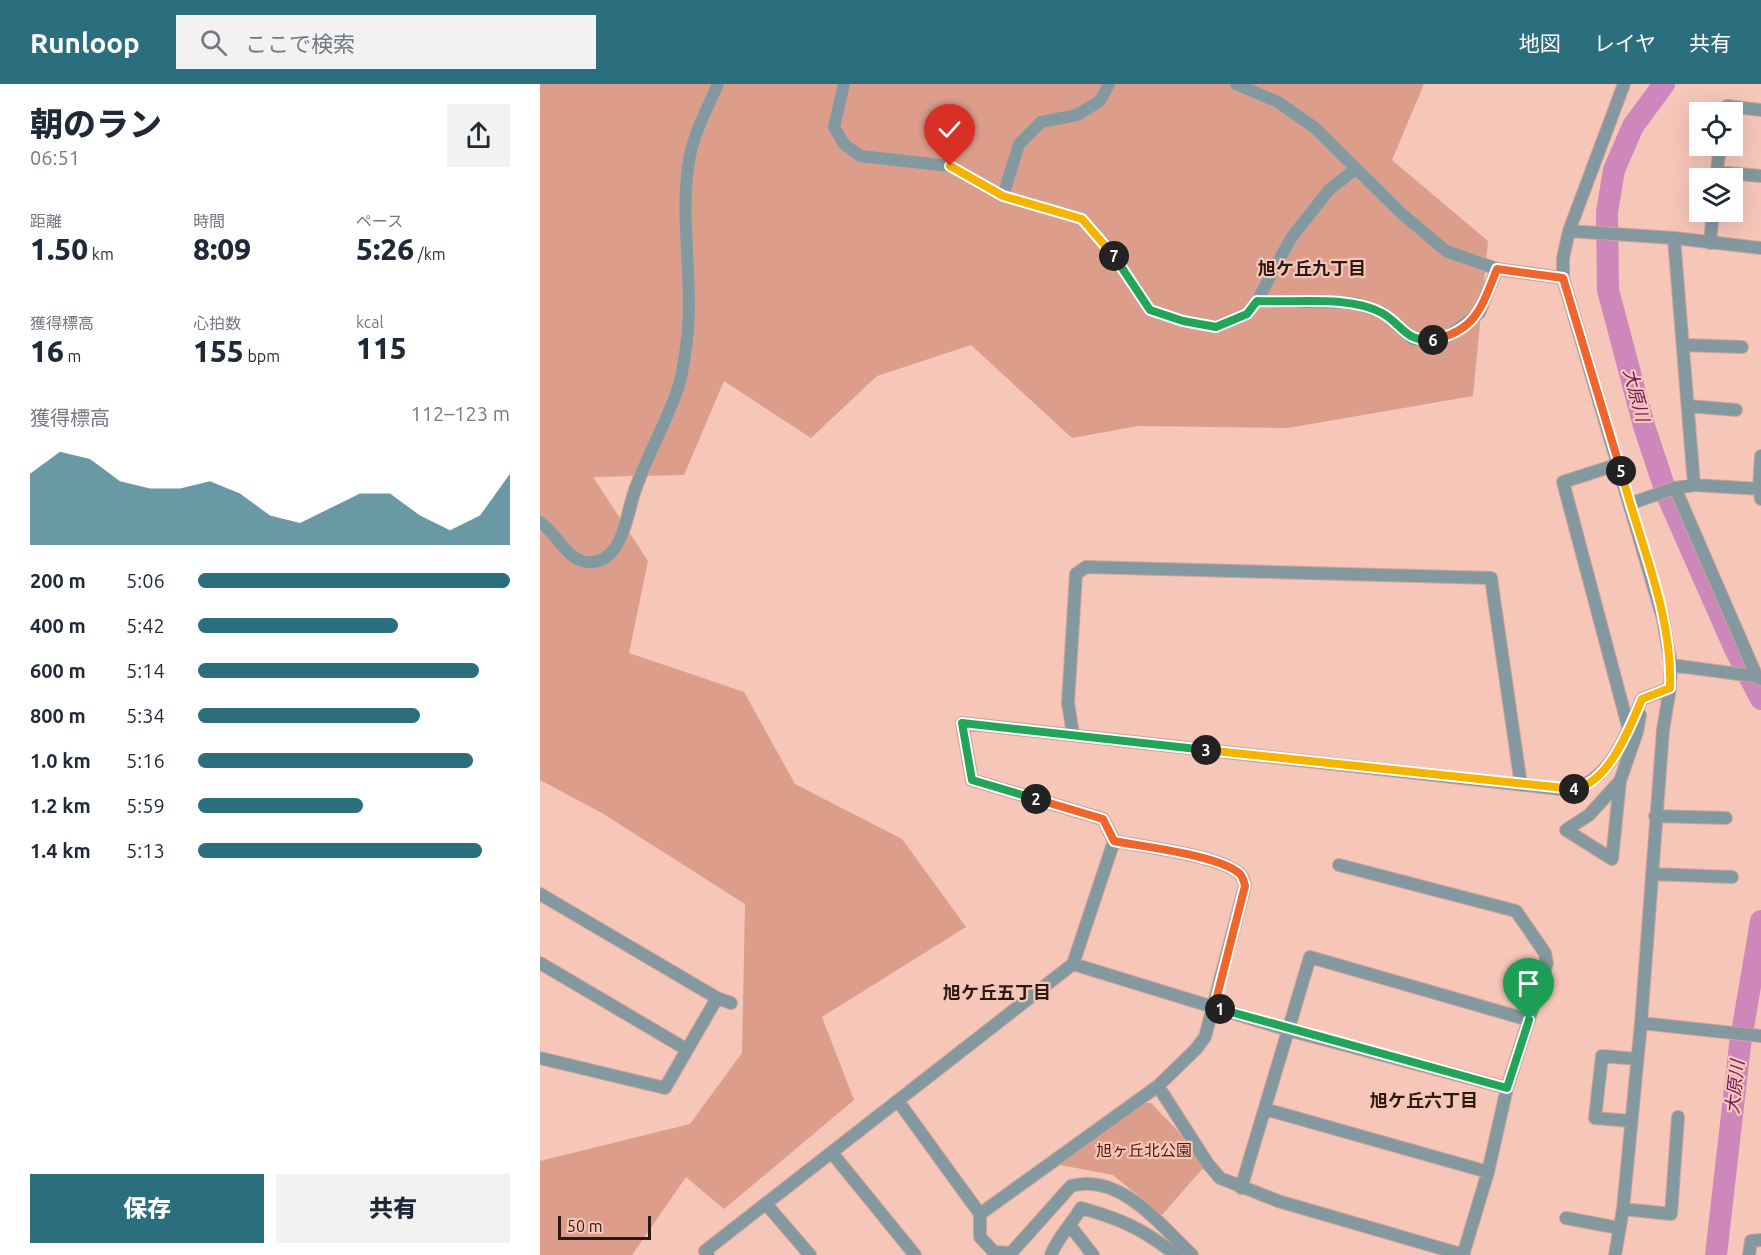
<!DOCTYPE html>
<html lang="ja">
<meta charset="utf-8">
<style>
body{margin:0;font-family:Ubuntu,"Noto Sans JP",sans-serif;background:#f2f2f3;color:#1f2937;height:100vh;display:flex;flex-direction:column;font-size:22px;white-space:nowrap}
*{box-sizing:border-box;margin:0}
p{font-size:20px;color:#747a83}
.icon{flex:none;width:33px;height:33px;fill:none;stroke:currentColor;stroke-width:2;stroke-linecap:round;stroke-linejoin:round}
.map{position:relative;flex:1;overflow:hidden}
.panel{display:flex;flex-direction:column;background:#fff;width:540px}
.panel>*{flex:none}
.fabs{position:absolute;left:1149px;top:18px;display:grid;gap:12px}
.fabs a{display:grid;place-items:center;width:54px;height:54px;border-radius:0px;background:#fff;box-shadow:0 6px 24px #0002;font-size:30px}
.scale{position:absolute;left:18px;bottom:15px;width:93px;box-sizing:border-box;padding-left:6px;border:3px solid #2a1914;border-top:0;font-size:16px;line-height:21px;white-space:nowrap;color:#2a1914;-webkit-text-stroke:4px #f6c6b9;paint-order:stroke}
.pin{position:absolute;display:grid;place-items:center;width:51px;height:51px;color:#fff;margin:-62px -26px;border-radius:50% 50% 50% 0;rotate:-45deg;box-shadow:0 0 6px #0007}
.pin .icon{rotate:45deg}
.km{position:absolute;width:30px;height:30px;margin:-15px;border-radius:50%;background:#222;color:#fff;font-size:16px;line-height:30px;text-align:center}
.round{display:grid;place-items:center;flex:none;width:63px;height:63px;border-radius:0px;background:#f2f2f3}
.overview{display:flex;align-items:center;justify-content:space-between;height:102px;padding:0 30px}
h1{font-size:33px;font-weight:800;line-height:45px}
.stats{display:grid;grid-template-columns:repeat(3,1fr);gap:9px;height:102px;padding:6px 30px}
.stats div{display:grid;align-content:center}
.stats b{font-size:30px;font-weight:800}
.stats small{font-size:16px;font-weight:400}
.stats p{font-size:16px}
.chart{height:168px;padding:12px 30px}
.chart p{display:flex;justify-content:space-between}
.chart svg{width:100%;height:108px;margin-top:6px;fill:#2b6f7f;opacity:.7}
.button{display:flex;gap:12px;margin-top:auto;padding:12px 30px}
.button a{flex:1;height:69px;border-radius:0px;background:#2b6f7f;color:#fff;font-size:24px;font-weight:800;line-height:69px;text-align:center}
.button a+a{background:#f2f2f3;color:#1f2937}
ul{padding:0 30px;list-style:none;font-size:20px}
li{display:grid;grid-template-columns:96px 72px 1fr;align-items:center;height:45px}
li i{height:15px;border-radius:8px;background:#2b6f7f}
header{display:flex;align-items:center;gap:36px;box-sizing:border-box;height:84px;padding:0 30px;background:#2b6f7f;color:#fff}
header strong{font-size:28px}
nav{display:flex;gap:33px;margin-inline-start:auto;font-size:21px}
.search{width:420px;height:54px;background:#f2f2f3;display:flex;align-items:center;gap:15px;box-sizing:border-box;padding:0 21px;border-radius:0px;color:#747a83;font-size:22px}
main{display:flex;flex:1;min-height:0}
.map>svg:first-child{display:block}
.green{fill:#dc9d8b}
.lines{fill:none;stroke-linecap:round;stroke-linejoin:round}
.river{stroke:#cd87bb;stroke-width:22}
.minor-casing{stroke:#cda398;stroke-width:14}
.minor{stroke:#84999f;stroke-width:12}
.split-1-casing{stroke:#fff;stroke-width:12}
.split-2-casing{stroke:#fff;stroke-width:12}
.split-3-casing{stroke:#fff;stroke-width:12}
.split-4-casing{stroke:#fff;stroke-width:12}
.split-5-casing{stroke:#fff;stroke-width:12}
.split-6-casing{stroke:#fff;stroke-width:12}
.split-7-casing{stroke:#fff;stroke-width:12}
.split-8-casing{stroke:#fff;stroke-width:12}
.split-1{stroke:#22a559;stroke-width:8}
.split-2{stroke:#f0652b;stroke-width:8}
.split-3{stroke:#22a559;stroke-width:8}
.split-4{stroke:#f5b400;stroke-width:8}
.split-5{stroke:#f5b400;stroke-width:8}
.split-6{stroke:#f0652b;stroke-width:8}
.split-7{stroke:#22a559;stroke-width:8}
.split-8{stroke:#f5b400;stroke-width:8}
.labels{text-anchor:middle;stroke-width:4.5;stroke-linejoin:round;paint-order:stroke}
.park-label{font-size:16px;fill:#501b0c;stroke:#f6c6b9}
.neighbourhood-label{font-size:18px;font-weight:bold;fill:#2a1914;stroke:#f6c6b9}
.water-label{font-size:18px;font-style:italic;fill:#6b195c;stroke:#f6c6b9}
</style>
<header>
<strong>Runloop</strong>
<div class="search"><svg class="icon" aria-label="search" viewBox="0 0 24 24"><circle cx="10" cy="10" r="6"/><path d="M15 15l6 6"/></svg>ここで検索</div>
<nav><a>地図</a><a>レイヤ</a><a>共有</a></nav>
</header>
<main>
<section class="panel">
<div class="overview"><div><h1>朝のラン</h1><p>06:51</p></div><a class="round"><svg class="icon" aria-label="share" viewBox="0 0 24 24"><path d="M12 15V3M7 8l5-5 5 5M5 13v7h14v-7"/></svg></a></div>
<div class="stats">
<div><p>距離</p><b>1.50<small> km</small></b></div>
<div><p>時間</p><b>8:09</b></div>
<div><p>ペース</p><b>5:26<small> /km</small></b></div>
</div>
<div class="stats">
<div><p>獲得標高</p><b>16<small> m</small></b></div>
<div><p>心拍数</p><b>155<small> bpm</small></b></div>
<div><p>kcal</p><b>115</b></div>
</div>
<div class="chart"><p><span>獲得標高</span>112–123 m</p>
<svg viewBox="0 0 160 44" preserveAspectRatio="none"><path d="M0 44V15L10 6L20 9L30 18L40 21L50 21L60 18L70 23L80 32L90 35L100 29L110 23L120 23L130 32L140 38L150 32L160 15V44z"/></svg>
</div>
<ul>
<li><b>200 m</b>5:06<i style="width:100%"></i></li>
<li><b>400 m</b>5:42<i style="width:64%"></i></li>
<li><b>600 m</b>5:14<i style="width:90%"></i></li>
<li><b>800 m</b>5:34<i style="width:71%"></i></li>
<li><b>1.0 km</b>5:16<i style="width:88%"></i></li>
<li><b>1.2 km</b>5:59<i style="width:53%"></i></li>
<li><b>1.4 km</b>5:13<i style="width:91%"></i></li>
</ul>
<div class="button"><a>保存</a><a>共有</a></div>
</section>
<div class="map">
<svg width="1221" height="1171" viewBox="0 0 1221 1171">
<rect width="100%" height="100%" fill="#f6c6b9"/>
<path class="green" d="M0,0H884L852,76L948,157L933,312L748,344L598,342L532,354L431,261L337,292L271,354L184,297L144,391L53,393L108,477L89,569L204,608L255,700L362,755L426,843L282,933L314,1016L184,1125L146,1093L92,1171H0V1077L150,1040L202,969L205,820L62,729L0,696Z
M602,1019H611L637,1046L664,1083L622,1131L573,1091L515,1080Z"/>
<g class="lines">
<path class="river" d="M1124,0L1093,42L1074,86L1067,128L1068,206L1104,342L1127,411L1196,567L1221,615
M1176,1171L1200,961L1221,837"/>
<g class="minor-casing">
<path id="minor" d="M304,0L294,43L304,60L320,72L410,82L463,112L542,135L570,166L610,226L643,237L676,243L707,230L717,217L751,154L789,106L815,85
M696,0L738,18L775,44L861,129L906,167L957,185L1023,194
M1183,28L1187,22L1221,26
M1177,88L1221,92
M1176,94L1180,62
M463,112L479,60L501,38L537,31L560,17L569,0
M1029,147L1134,154L1221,164
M1134,154L1154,401
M1170,159L1173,128
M717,217L814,219L843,229L873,255L891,257L908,252L939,229L957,185
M1143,261L1202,263
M1149,322L1196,326
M1221,372L1219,405L1221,415
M1079,380L1023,398L1089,646
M1135,404L1217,593L1221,595
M1089,420L1135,404L1154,401L1221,405
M0,438C16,448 26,476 47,478C82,481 86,433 94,409C106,373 126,340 138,304C143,289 145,271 147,255C154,196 139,135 149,77C153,50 167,25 178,0
M1131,581L1221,593
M533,650L528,619L536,490L546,483L951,494L981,701
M1080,697L1049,731L1026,746L1072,775L1080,697L1097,648L1100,631
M1115,732L1186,734
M574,757L563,735L432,696L422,639L1029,706C1070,698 1087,650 1102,615L1130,604
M799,781L976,827L1005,869L1007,879L967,1004L948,1088L923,1171
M1112,790L1192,793
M0,810L177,914L191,919
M0,879L146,965
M533,880L574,757C603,763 679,771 700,790C703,793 704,797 705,802L665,953L656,965L618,1002
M1101,939L1221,952
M0,974L125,1004L177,914
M358,1017L440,1130V1153L454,1168L471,1169L531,1102C580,1088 620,1141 652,1171
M725,1025L948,1088
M1091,1037L1055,1034L1062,972L1097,975
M292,1069L375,1171
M701,1104L770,873L989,936
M226,1120L270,1171
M1083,1125L1131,1130L1138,1033
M440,1130L618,1002L668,1080L680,1094L738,1117L924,1171
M1026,1134L1079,1144
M531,1143L553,1171
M168,1171L165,1167L533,880L748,946L967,1004
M511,1171C517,1154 532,1140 541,1124C581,1135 603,1145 636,1171
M1075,1171L1083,1125L1101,939L1123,646L1130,604L1131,581L1123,535L1023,194V174L1029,147L1084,0
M1209,1171L1211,1157L1221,1156"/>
</g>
<use href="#minor" class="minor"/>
</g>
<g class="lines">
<g class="split-1-casing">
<path id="split-1" d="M680,925L967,1004L989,936"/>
</g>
<g class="split-2-casing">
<path id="split-2" d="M496,715L563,735L574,757C603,763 680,771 700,790C703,793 704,798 705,802L674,924L680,925"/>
</g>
<g class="split-3-casing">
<path id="split-3" d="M496,715L432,696L422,639L666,666"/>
</g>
<g class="split-4-casing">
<path id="split-4" d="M666,666L1034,705"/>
</g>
<g class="split-5-casing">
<path id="split-5" d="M1034,705C1069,699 1089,645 1102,615L1130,604C1133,531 1099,457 1081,387"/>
</g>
<g class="split-6-casing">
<path id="split-6" d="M893,256C937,246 942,222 957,185L1023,194L1081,387"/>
</g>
<g class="split-7-casing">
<path id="split-7" d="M574,172L610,226L643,237L676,243L707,230L717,217C754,219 810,211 842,229C863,241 865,258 893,256"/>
</g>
<g class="split-8-casing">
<path id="split-8" d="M410,82L463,112L542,135L574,172"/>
</g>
<use href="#split-1" class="split-1"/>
<use href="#split-2" class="split-2"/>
<use href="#split-3" class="split-3"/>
<use href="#split-4" class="split-4"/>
<use href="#split-5" class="split-5"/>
<use href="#split-6" class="split-6"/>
<use href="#split-7" class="split-7"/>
<use href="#split-8" class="split-8"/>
</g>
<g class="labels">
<g class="park-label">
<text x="604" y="1072">旭ヶ丘北公園</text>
</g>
<g class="neighbourhood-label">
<text x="772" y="191">旭ケ丘九丁目</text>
<text x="457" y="915">旭ケ丘五丁目</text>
<text x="884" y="1023">旭ケ丘六丁目</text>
</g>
<g class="water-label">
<text transform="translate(1096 311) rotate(75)" y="6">大原川</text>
<text transform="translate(1195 1003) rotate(-84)" y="6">大原川</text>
</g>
</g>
</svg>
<div class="fabs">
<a><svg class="icon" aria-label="locate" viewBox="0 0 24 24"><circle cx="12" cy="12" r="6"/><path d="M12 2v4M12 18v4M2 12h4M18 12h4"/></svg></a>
<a><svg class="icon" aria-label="layers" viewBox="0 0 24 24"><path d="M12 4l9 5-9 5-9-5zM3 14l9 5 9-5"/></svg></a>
</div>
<div class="scale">50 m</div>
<div class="pin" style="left:989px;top:936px;background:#1e9e55"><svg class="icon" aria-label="arrive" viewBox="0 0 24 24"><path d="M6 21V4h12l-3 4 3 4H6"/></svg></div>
<div class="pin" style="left:410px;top:82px;background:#d93025"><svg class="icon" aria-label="check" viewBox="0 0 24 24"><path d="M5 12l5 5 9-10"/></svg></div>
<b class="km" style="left:680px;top:925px">1</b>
<b class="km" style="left:496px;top:715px">2</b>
<b class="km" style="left:666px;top:666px">3</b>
<b class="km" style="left:1034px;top:705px">4</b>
<b class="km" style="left:1081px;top:387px">5</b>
<b class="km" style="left:893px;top:256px">6</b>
<b class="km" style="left:574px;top:172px">7</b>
</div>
</main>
